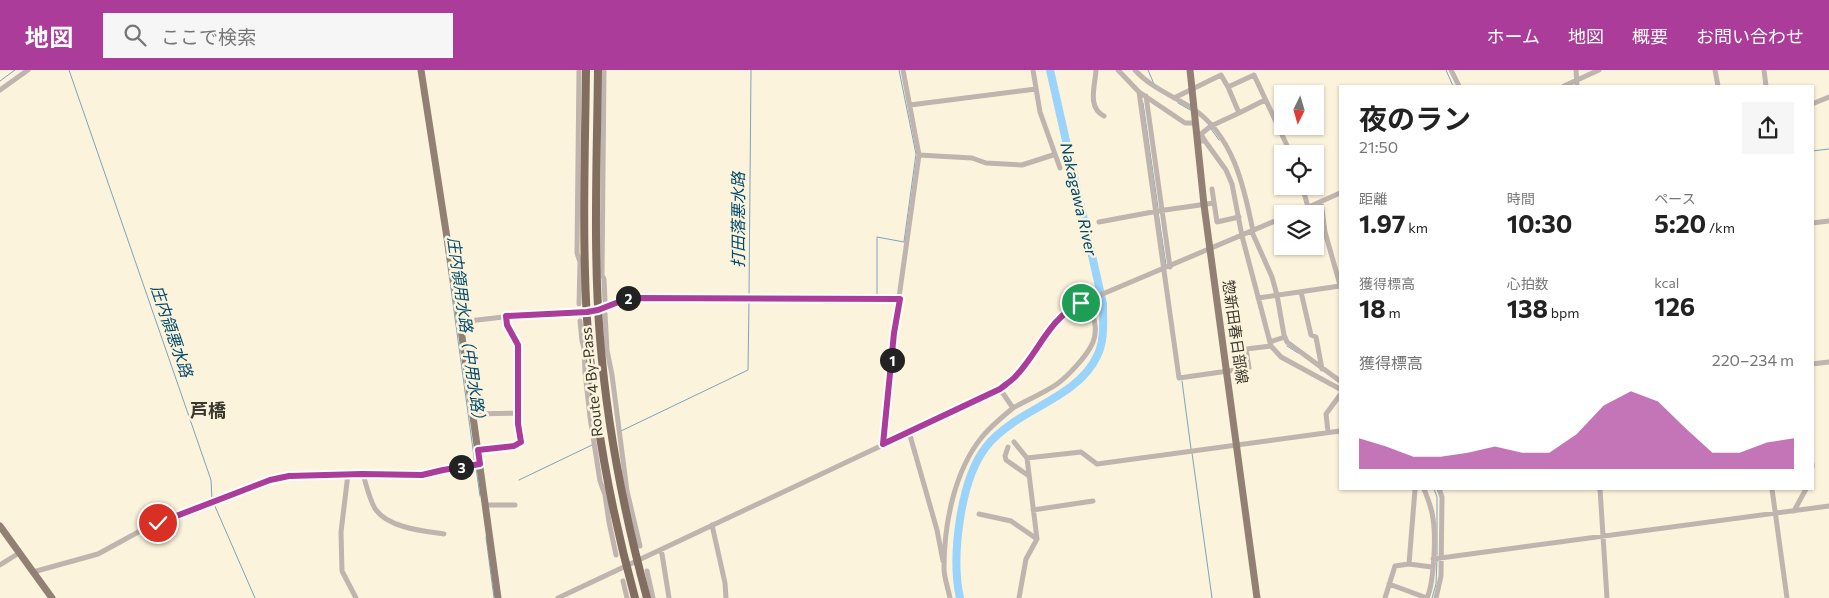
<!DOCTYPE html>
<html lang="ja">
<meta charset="utf-8">
<style>
body{margin:0;font-family:Commissioner,"Noto Sans JP",sans-serif;background:#f6f6f6;color:#222;height:100vh;display:flex;flex-direction:column;font-size:19px;white-space:nowrap}
*{box-sizing:border-box;margin:0}
p{font-size:16px;color:#767676}
.icon{flex:none;width:28px;height:28px;fill:none;stroke:currentColor;stroke-width:2;stroke-linecap:round;stroke-linejoin:round}
.map{position:relative;flex:1;overflow:hidden}
.side{position:absolute;left:1339px;top:15px;width:475px;height:405px;display:flex;flex-direction:column;background:#fff;border-radius:0px;box-shadow:0 1px 4px #0004}
.side>*{flex:none}
.needle{width:32px;rotate:185deg}
.buttons{position:absolute;left:1274px;top:15px;display:grid;gap:10px}
.buttons a{display:grid;place-items:center;width:50px;height:50px;border-radius:0px;background:#fff;box-shadow:0 1px 4px #0004;font-size:25px}
.pin{position:absolute;display:grid;place-items:center;width:42px;height:42px;color:#fff;margin:-21px;border:2px solid #fff;border-radius:50%;box-shadow:0 1px 5px #0007}
.km{position:absolute;width:25px;height:25px;margin:-12px;border-radius:50%;background:#222;color:#fff;font-size:14px;line-height:25px;text-align:center}
.round{display:grid;place-items:center;flex:none;width:52px;height:52px;border-radius:0px;background:#f6f6f6}
.head{display:flex;align-items:center;justify-content:space-between;height:85px;padding:0 20px}
h1{font-size:28px;font-weight:700;line-height:38px}
.stats{display:grid;grid-template-columns:repeat(3,1fr);gap:8px;height:85px;padding:5px 20px}
.stats div{display:grid;align-content:center}
.stats b{font-size:25px;font-weight:700}
.stats small{font-size:14px;font-weight:400}
.stats p{font-size:14px}
.chart{height:140px;padding:10px 20px}
.chart p{display:flex;justify-content:space-between}
.chart svg{width:100%;height:90px;margin-top:5px;fill:#ab3c9a;opacity:.7}
header{display:flex;align-items:center;gap:30px;box-sizing:border-box;height:70px;padding:0 25px;background:#ab3c9a;color:#fff}
header strong{font-size:24px}
nav{display:flex;gap:28px;margin-inline-start:auto;font-size:18px}
.search{width:350px;height:45px;background:#f6f6f6;display:flex;align-items:center;gap:12px;box-sizing:border-box;padding:0 18px;border-radius:0px;color:#767676;font-size:19px}
.map>svg:first-child{display:block}
.lines{fill:none;stroke-linecap:round;stroke-linejoin:round}
.stream{stroke:#7da4be;stroke-width:1}
.river{stroke:#9ad3fc;stroke-width:8}
.minor{stroke:#bfb4ae;stroke-width:5}
.major{stroke:#928075;stroke-width:7}
.highway{stroke:#826d61;stroke-width:8}
.route-casing{stroke:#fff;stroke-width:10}
.route{stroke:#ab3c9a;stroke-width:6}
.labels{text-anchor:middle;stroke-width:5;stroke-linejoin:round;paint-order:stroke}
.street-label{font-size:15px;fill:#3a372e;stroke:#fbf3db}
.water-label{font-size:16px;font-style:italic;fill:#004a6f;stroke:#fbf3db}
.quarter-label{font-size:18px;font-weight:bold;fill:#3a372e;stroke:#fbf3db}
</style>
<header>
<strong>地図</strong>
<div class="search"><svg class="icon" aria-label="search" viewBox="0 0 24 24"><circle cx="10" cy="10" r="6"/><path d="M15 15l6 6"/></svg>ここで検索</div>
<nav><a>ホーム</a><a>地図</a><a>概要</a><a>お問い合わせ</a></nav>
</header>
<div class="map">
<svg width="1829" height="528" viewBox="0 0 1829 528">
<rect width="100%" height="100%" fill="#fbf3db"/>
<g class="lines">
<path class="stream" d="M69,0L211,410L212,430
M1148,0L1154,14
M1446,0L1453,16
M0,11L15,0
M1143,33L1158,138
M1178,33L1192,41
M1211,59L1219,70
M1812,81L1829,79
M1158,142L1166,195
M445,175L475,394
M749,227L751,0
M877,227V167L904,172L916,84L899,0
M824,233H877V231
M1287,276L1298,283
M1182,311L1191,379
M621,361L748,300L749,231
M1192,383L1212,528
M476,398L480,426
M519,410L592,375
M1434,419L1437,427V485
M214,434L255,528
M486,467L494,528
M1432,528L1436,514L1437,489"/>
<path class="river" d="M960,528C951,488 960,410 986,377C993,367 1004,359 1014,352C1042,333 1082,319 1097,286C1105,271 1103,251 1103,234L1050,0"/>
<path class="minor" d="M579,0L577,183L580,192L579,234
M604,0L602,205L604,209L605,231
M1033,0L1040,42L1060,98
M1096,0C1095,17 1087,37 1104,46
M1118,0L1139,22L1185,53H1194
M1135,0C1150,17 1173,26 1192,38C1233,65 1244,116 1253,161
M1451,0L1459,16
M1576,0L1577,16
M1715,0L1718,16
M1764,0L1766,16
M1564,16L1599,0
M1228,17L1254,5L1291,84
M0,20L28,0
M1139,22L1179,308L1249,298L1246,279L1271,276
M1146,26L1170,197
M1174,28L1221,5L1228,17L1239,43L1211,56L1201,64L1205,71
M1812,34L1829,27
M910,35L1036,19
M1239,43L1265,30
M1197,71H1205L1226,100L1232,114L1242,166L1271,276L1281,287L1340,319
M919,85L972,88L986,93L1022,95L1053,85
M1302,116L1308,137
M1212,119L1217,152L1239,147
M1321,132L1325,162L1340,215
M1293,144L1340,123
M1099,152L1158,141L1214,133
M1812,153L1829,151
M1252,162L1272,207L1277,225
M1301,222L1311,265L1316,267L1322,299
M1277,225L1284,265L1287,272L1340,311
M1258,228L1340,216
M605,244L607,280L612,305L627,421L640,476
M580,251L582,271L584,278L585,302L590,347L600,411L605,425L609,452L616,485
M460,252L530,244L587,242L598,240L629,228L899,229
M1270,272L1285,267
M1812,294L1829,292
M1013,338C1027,330 1044,323 1057,314C1068,306 1088,285 1093,272C1097,263 1095,251 1092,242L1082,241L1079,234
M472,344L519,343
M909,362L937,460L943,491
M1328,362L1326,344L1340,325
M1014,372L1027,388L1037,469L1026,489L1019,528
M883,374L894,263L919,85L903,0
M1008,377L1005,386L1006,390L1029,406
M478,380L514,376L521,372L518,354V275L507,255L506,246
M1027,388L1081,382L1097,394L1340,361
M1812,394V397
M348,404L341,462L342,501L356,528
M363,404C366,414 370,432 376,440C389,458 424,461 444,464
M1424,419C1428,429 1432,438 1433,449C1436,466 1434,513 1427,528
M1600,419L1607,528
M1772,419L1787,528
M485,435H515
M1033,440L1093,431
M1794,441L1806,419
M979,444L1011,451L1037,469
M712,455L725,513L726,528
M660,480L662,484L669,528
M1433,489L1829,436
M1409,494L1415,419
M0,495L19,483
M647,501L653,528
M33,502L98,484L142,460L270,410L289,406L363,404L421,405L443,400L480,395
M623,511L627,528
M1389,514L1427,528
M558,528L991,324L1015,307L1052,256L1064,243L1079,234L1282,148
M950,528C948,518 944,508 944,498C944,455 954,401 982,367C991,356 1002,347 1013,338L1000,319
M1385,528L1395,496L1409,494L1432,497
M1436,528L1441,506L1442,427L1439,419"/>
<path class="major" d="M421,0L460,252L498,528
M1190,0L1204,135L1257,528
M0,456L52,528"/>
<path class="highway" d="M586,0C585,83 582,166 587,249C593,344 610,437 635,528
M598,0C597,89 593,179 600,268C607,357 624,443 647,528"/>
</g>
<g class="lines">
<g class="route-casing">
<path id="route" d="M158,453L270,410L289,406L362,404L422,405L443,400L480,394L478,380L514,376L521,372L518,354V275L507,255L506,246L587,242L598,240L629,228L900,229L894,263L883,374L1000,319C1005,315 1011,311 1015,307C1039,282 1049,248 1081,233"/>
</g>
<use href="#route" class="route"/>
</g>
<g class="labels">
<g class="street-label">
<text transform="translate(1235 262) rotate(82)" y="5">惣新田春日部線</text>
<text transform="translate(592 312) rotate(-96)" y="5">Route 4 By-Pass</text>
</g>
<g class="water-label">
<text transform="translate(1079 129) rotate(77)" y="6">Nakagawa River</text>
<text transform="translate(738 150) rotate(-90)" y="6">打田落悪水路</text>
<text transform="translate(172 261) rotate(71)" y="6">庄内領悪水路</text>
<text transform="translate(467 262) rotate(82)" y="6">庄内領用水路（中用水路）</text>
</g>
<g class="quarter-label">
<text x="208" y="347">芦橋</text>
</g>
</g>
</svg>
<div class="buttons">
<a><svg class="needle" viewBox="-14 -14 28 28"><path d="M0-13l5 13h-10z" fill="#e53935"/><path d="M0 13l5-13h-10z" fill="#767676"/></svg></a>
<a><svg class="icon" aria-label="locate" viewBox="0 0 24 24"><circle cx="12" cy="12" r="6"/><path d="M12 2v4M12 18v4M2 12h4M18 12h4"/></svg></a>
<a><svg class="icon" aria-label="layers" viewBox="0 0 24 24"><path d="M12 4l9 5-9 5-9-5zM3 14l9 5 9-5"/></svg></a>
</div>
<div class="pin" style="left:1081px;top:233px;background:#1e9e55"><svg class="icon" aria-label="arrive" viewBox="0 0 24 24"><path d="M6 21V4h12l-3 4 3 4H6"/></svg></div>
<div class="pin" style="left:158px;top:453px;background:#d93025"><svg class="icon" aria-label="check" viewBox="0 0 24 24"><path d="M5 12l5 5 9-10"/></svg></div>
<b class="km" style="left:892px;top:290px">1</b>
<b class="km" style="left:628px;top:228px">2</b>
<b class="km" style="left:461px;top:397px">3</b>
<section class="side">
<div class="head"><div><h1>夜のラン</h1><p>21:50</p></div><a class="round"><svg class="icon" aria-label="share" viewBox="0 0 24 24"><path d="M12 15V3M7 8l5-5 5 5M5 13v7h14v-7"/></svg></a></div>
<div class="stats">
<div><p>距離</p><b>1.97<small> km</small></b></div>
<div><p>時間</p><b>10:30</b></div>
<div><p>ペース</p><b>5:20<small> /km</small></b></div>
</div>
<div class="stats">
<div><p>獲得標高</p><b>18<small> m</small></b></div>
<div><p>心拍数</p><b>138<small> bpm</small></b></div>
<div><p>kcal</p><b>126</b></div>
</div>
<div class="chart"><p><span>獲得標高</span>220–234 m</p>
<svg viewBox="0 0 160 44" preserveAspectRatio="none"><path d="M0 44V29L10 33L20 38L30 38L40 36L50 33L60 36L70 36L80 27L90 13L100 6L110 11L120 24L130 36L140 36L150 31L160 29V44z"/></svg>
</div>
</section>
</div>
